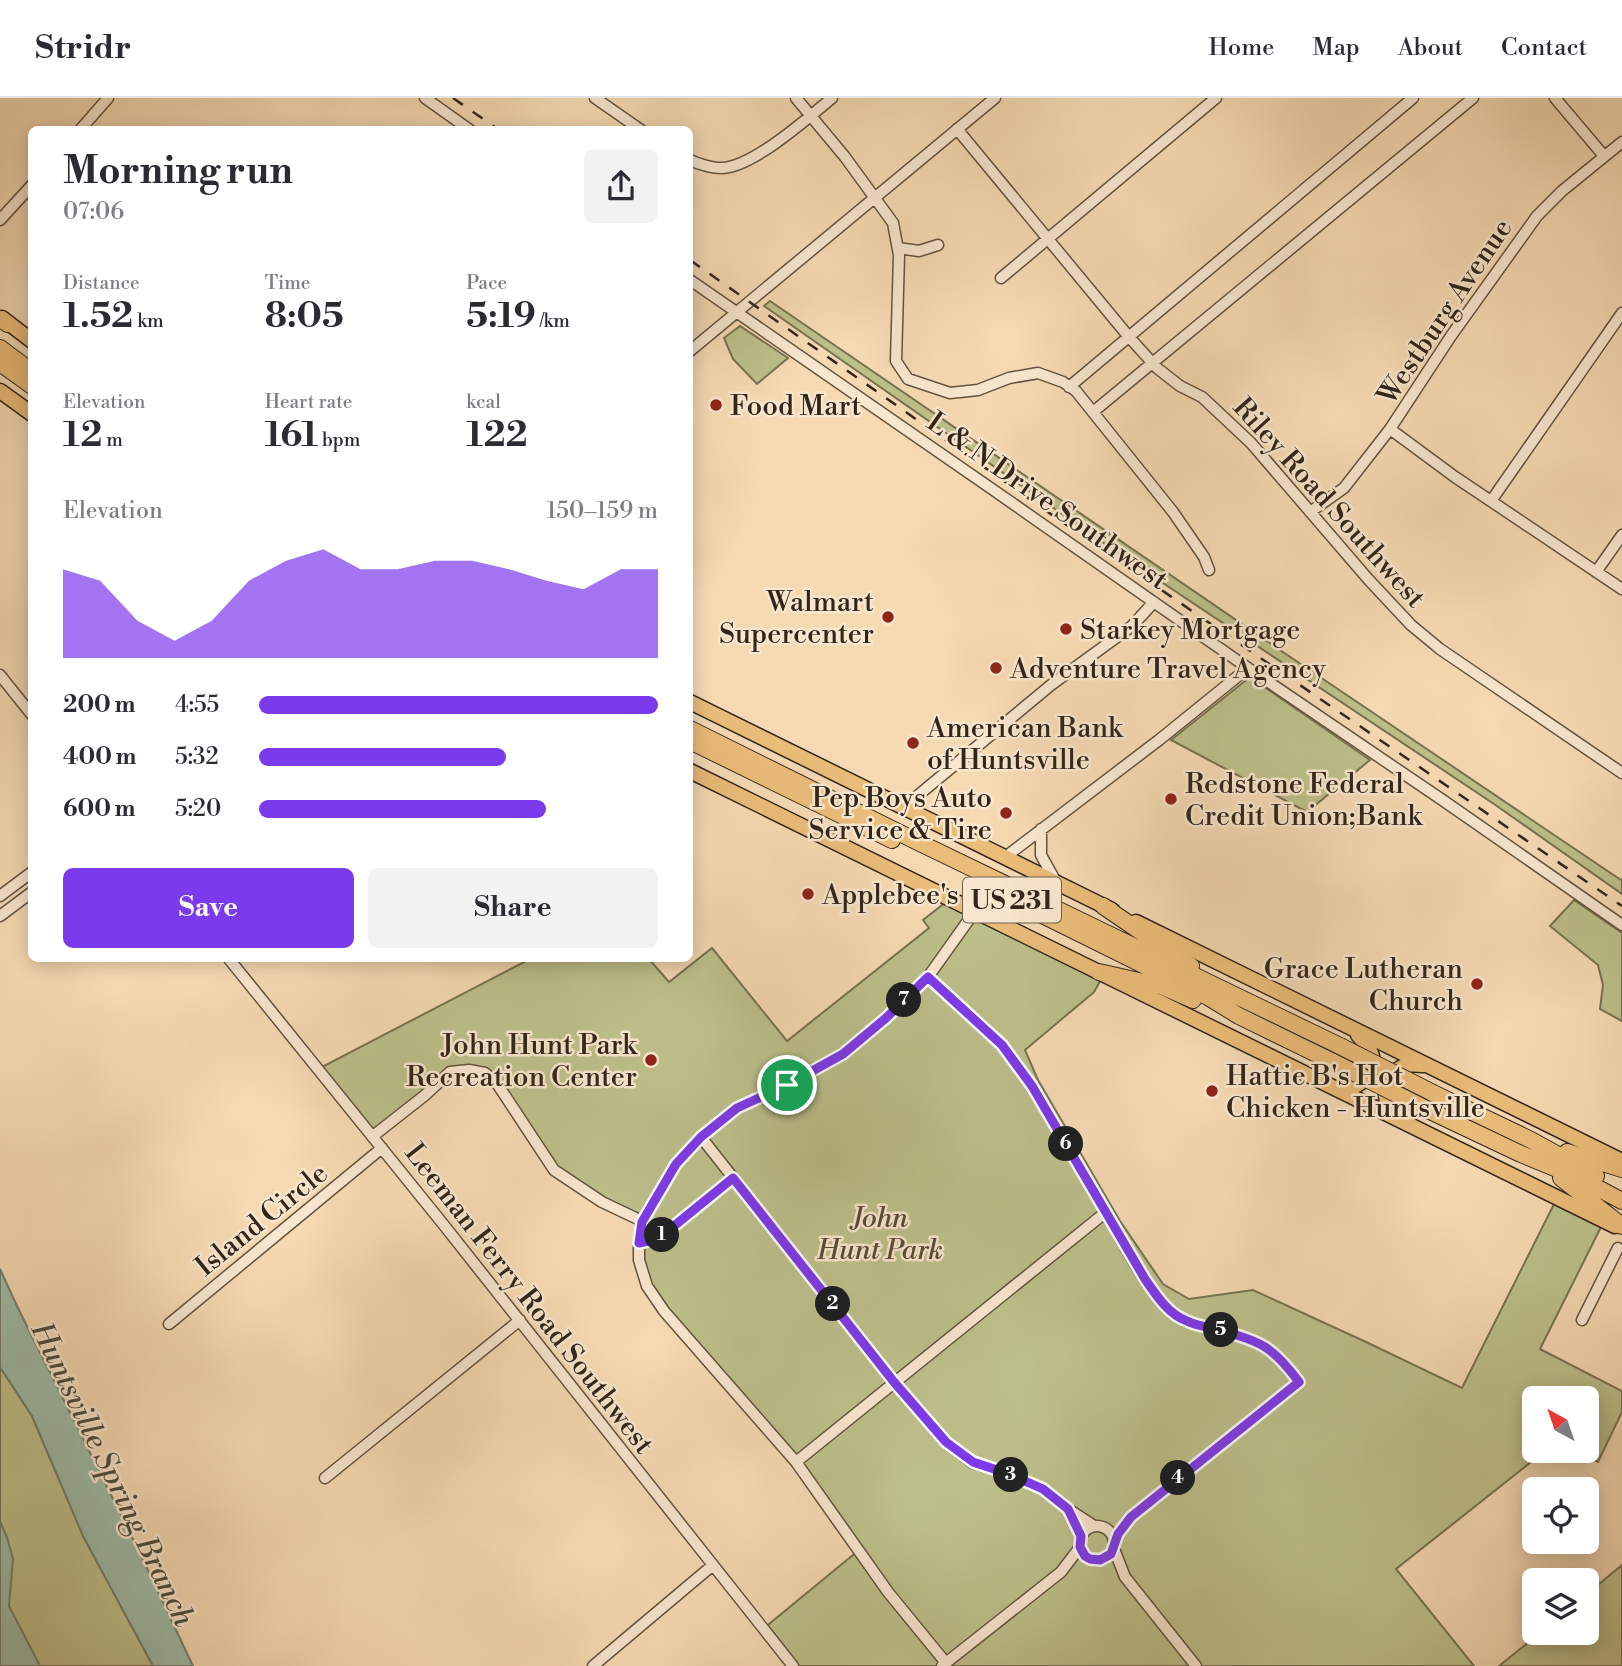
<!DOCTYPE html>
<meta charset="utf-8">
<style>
body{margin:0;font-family:"Libre Bodoni",serif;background:#f2f2f3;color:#2b2b33;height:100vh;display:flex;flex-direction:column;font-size:26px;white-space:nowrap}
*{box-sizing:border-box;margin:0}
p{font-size:23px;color:#7c7c81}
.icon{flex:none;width:38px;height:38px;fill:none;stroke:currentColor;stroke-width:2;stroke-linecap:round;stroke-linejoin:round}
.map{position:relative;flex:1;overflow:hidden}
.details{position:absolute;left:28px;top:28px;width:665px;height:836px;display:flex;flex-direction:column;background:#fff;border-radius:10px;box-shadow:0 4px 18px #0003}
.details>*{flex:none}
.needle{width:46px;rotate:320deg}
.tools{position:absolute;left:1522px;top:1288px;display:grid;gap:14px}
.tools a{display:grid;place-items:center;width:77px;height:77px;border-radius:10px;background:#fff;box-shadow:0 4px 18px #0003;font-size:35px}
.pin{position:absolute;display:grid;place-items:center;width:60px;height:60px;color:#fff;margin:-30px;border:4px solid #fff;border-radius:50%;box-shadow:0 2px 7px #0007}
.km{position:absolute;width:35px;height:35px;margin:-18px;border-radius:50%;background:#222;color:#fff;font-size:19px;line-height:35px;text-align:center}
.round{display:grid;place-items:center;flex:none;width:74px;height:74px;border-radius:10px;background:#f2f2f3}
.summary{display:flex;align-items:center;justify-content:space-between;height:119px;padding:0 35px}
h1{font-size:38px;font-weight:700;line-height:52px}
.metrics{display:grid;grid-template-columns:repeat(3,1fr);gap:10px;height:119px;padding:7px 35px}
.metrics div{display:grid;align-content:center}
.metrics b{font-size:35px;font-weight:700}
.metrics small{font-size:19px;font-weight:400}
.metrics p{font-size:19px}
.chart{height:196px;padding:14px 35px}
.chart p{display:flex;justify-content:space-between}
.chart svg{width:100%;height:126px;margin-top:7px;fill:#7c3aed;opacity:.7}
.button{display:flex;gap:14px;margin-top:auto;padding:14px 35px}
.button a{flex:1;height:80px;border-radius:10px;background:#7c3aed;color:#fff;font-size:28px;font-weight:700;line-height:80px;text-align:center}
.button a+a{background:#f2f2f3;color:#2b2b33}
ul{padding:0 35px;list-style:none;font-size:23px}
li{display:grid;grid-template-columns:112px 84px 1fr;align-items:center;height:52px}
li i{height:18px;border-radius:9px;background:#7c3aed}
header{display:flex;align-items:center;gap:42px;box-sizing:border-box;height:98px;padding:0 35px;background:#fff;border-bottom:2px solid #e1e1e2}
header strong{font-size:33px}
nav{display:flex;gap:38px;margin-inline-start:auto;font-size:24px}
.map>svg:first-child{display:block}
.green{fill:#bdbf8b;stroke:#787252;stroke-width:2}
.water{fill:#9dbba7;stroke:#727f6f;stroke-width:2}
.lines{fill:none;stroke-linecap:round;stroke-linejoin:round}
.minor-casing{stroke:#635340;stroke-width:13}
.major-casing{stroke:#32261a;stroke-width:17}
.highway-casing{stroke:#32261a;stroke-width:18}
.minor{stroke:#f8e6ce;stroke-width:10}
.major{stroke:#eabc7a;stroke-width:14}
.highway{stroke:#eabc7a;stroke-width:16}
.rail{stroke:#32261a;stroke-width:2.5;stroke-dasharray:12 12;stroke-linecap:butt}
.highway-bridge-casing{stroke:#32261a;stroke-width:18;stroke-linecap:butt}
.highway-bridge{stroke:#eabc7a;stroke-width:16}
.route-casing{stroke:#fff;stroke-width:14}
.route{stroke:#7c3aed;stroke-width:9}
.poi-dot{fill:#8f2418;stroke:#f8e6ce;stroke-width:2.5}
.labels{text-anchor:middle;stroke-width:5;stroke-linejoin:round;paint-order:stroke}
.shield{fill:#f8e6ce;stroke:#6d6050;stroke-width:2}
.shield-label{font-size:26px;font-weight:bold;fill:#32261a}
.street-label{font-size:28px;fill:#32261a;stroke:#f8e6ce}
.poi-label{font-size:28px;fill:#32261a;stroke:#f8e6ce;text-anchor:start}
.park-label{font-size:28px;font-style:italic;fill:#554c36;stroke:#f8e6ce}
.water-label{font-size:30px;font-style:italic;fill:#4d4b3d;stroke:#f8e6ce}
</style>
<header>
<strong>Stridr</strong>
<nav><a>Home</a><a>Map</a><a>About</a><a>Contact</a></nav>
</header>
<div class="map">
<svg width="1622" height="1568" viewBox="0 0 1622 1568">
<rect width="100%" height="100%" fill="#f5d9b3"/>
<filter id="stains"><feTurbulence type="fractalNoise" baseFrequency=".00286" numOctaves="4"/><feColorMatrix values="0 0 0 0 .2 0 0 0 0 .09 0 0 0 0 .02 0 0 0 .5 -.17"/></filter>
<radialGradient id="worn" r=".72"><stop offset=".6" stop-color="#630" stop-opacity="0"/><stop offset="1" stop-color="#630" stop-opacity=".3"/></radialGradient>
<path class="green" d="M770,203L1277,550L1621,782L1622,781V796L1494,706L1115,453L764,208Z
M740,228L788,260L757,286L733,261L724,240Z
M1250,579L1370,662L1307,714L1171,642Z
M950,801L1104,876L1094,894L1025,952L1038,982L1120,1123L1163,1186L1189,1201L1253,1192L1366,1244L1462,1290L1555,1104L1602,1127L1540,1251L1622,1293V1314L1598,1364L1576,1353H1587V1300H1535V1353H1545L1396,1471L1474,1568H793L763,1531L859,1452L796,1364L664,1213L639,1162L642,1123L554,1072L485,975L450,974L373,1038L318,971L530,861H649L669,884L712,850L787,943L929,830L923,822Z
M1574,802L1622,835V923L1600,911L1603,887L1598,867L1550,828Z
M0,1269L32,1318L85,1441L153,1568H0Z
M1622,1467V1568H1499L1540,1535H1587V1496Z"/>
<path class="water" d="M0,1171L17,1208L136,1447L193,1568H153L83,1438L32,1318L0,1269Z
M0,1423L7,1439L13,1461L9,1508L40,1568H0Z"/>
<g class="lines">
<g class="minor-casing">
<path id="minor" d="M425,0L470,32
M595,0L641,32
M796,0L845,59L893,125L899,157L896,263L908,281L950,295L978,292L1009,280L1038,275L1063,284L1076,293L1173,414L1204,459L1209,472
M1555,0L1604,58
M957,31L1129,239L1157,270L1180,288L1202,299L1251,345L1368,481L1411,527L1440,551L1622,675
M80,32L108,0
M690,62C698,66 712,70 721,70C752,70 808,20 832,0
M0,122L32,87
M898,150L919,153L938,147
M1001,180L1216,0
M690,182L992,391L1248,570L1441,701L1622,827
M690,253L995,0
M1069,289L1413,0
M1093,314L1473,0
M1390,331L1455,379L1622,491
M1491,403L1622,215
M1310,414L1344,390L1390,331L1451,238L1537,118L1562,93L1622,44
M1596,474L1622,437
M0,577L32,617
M905,711L916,699L1051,587L1132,528L1154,504
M1041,731V757L1056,784
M1004,760L1159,642L1248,570
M0,798L32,774
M0,818L32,794
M229,861L443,1126L793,1568
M373,1038L424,998L450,974L469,972L485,975L496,984L554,1072L602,1104L642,1123
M701,1039L894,1284L946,1344L973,1365L1009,1376L1043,1391L1068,1411L1094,1428
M1106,1114C1126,1148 1150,1203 1184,1222C1193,1227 1206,1228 1215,1231C1258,1242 1272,1248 1299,1284L1131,1419L1118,1436L1115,1445
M639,1145L658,1141L733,1080
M1582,1222L1618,1150
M169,1226L382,1050
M796,1364L1106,1114L1032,988L1002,947L928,879
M325,1380L520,1222
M1068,1411L1081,1438
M1080 1445a17 17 0 1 1 34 0a17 17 0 1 1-34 0Z
M1114,1451L1125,1479L1196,1568
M946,1565L888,1494L796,1364L664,1213L647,1188L639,1162V1145L642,1123L676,1066L701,1039L737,1010L787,987L843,956L886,920L928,879L975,813
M593,1568L713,1467
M942,1568L1061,1474L1080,1449"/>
</g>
<g class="major-casing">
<path id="major" d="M2,220L32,243
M0,293L32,316
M690,604L1112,812
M690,673L1615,1128
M1136,824L1622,1063
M1341,993C1374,984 1384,963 1358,937
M1398,1018C1393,1013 1387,1006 1386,999C1384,987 1394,970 1407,967C1412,966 1418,967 1424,967"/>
</g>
<g class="highway-casing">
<path id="highway" d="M0,221L8,226
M0,250L32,274
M0,265L32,288
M690,631L920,745L1340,948
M690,643L892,742
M996,794L1208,899L1239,918L1333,964
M1103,808L1191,868
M1099,874L1161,888L1193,902
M1433,995L1531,1042L1596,1078
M1426,1011L1521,1056L1579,1080L1622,1103
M1567,1054L1622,1071
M1561,1080L1622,1128"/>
</g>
<use href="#minor" class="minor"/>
<use href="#major" class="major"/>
<use href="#highway" class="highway"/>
<path class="rail" d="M453,0L499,32
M690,162L1055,419L1622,808"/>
<g class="highway-bridge-casing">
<path id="highway-bridge" d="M1340,948L1433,995
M1333,964L1426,1011"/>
</g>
<use href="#highway-bridge" class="highway-bridge"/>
</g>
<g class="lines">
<g class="route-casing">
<path id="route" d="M928,879L1002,947L1032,988L1145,1181C1156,1197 1168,1216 1187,1223C1197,1228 1209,1229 1219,1232C1261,1243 1273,1249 1299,1284L1131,1419L1118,1436L1111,1456L1100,1462L1090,1461L1085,1458L1080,1449L1081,1438L1068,1411L1043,1391L1009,1376L973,1364L946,1344L894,1284L733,1080L658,1141L639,1145L642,1124L676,1066L701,1039L737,1010L787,987L843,956L886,920Z"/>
</g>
<use href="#route" class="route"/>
</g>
<g class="poi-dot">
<circle cx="716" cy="307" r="7"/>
<circle cx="888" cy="519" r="7"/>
<circle cx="1066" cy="531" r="7"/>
<circle cx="996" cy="570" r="7"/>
<circle cx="913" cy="645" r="7"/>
<circle cx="1171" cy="701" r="7"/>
<circle cx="1006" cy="715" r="7"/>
<circle cx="808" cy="796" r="7"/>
<circle cx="1477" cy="886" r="7"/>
<circle cx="651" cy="962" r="7"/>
<circle cx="1212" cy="993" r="7"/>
</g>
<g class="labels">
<rect class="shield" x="963" y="779.5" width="98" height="45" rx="5"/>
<g class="shield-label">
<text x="1012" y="811">US 231</text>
</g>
<g class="street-label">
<text transform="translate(1444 213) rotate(-56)" y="10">Westburg Avenue</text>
<text transform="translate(1048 402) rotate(35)" y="10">L &amp; N Drive Southwest</text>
<text transform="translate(1330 404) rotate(48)" y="10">Riley Road Southwest</text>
<text transform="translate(261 1121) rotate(-39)" y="10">Island Circle</text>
<text transform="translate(530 1200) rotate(52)" y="10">Leeman Ferry Road Southwest</text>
</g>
<g class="poi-label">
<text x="730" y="317">Food Mart</text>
<text x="874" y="513" text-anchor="end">Walmart<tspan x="874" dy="32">Supercenter</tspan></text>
<text x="1080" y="541">Starkey Mortgage</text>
<text x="1010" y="580">Adventure Travel Agency</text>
<text x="927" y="639">American Bank<tspan x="927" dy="32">of Huntsville</tspan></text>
<text x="1185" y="695">Redstone Federal<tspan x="1185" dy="32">Credit Union;Bank</tspan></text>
<text x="992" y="709" text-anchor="end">Pep Boys Auto<tspan x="992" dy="32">Service &amp; Tire</tspan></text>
<text x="822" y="806">Applebee's</text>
<text x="1463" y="880" text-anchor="end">Grace Lutheran<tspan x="1463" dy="32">Church</tspan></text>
<text x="637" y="956" text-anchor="end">John Hunt Park<tspan x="637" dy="32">Recreation Center</tspan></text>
<text x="1226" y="987">Hattie B's Hot<tspan x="1226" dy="32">Chicken - Huntsville</tspan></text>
</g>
<g class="park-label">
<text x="880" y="1129">John<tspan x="880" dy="32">Hunt Park</tspan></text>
</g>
<g class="water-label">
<text transform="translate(113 1376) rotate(64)" y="10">Huntsville Spring Branch</text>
</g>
</g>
<rect width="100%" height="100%" filter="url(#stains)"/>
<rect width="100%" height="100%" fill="url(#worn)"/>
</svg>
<div class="tools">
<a><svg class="needle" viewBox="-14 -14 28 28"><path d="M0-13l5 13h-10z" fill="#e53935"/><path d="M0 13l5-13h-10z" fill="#7c7c81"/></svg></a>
<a><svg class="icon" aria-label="locate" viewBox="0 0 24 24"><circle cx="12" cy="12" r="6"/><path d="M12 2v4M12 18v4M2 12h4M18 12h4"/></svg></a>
<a><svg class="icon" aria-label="layers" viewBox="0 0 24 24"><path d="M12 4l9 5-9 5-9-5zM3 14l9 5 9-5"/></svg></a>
</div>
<div class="pin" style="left:787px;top:987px;background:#1e9e55"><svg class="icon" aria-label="arrive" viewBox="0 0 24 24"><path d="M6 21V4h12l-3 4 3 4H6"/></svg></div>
<b class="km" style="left:662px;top:1137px">1</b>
<b class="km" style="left:833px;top:1206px">2</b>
<b class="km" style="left:1011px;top:1377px">3</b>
<b class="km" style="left:1178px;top:1380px">4</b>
<b class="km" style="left:1221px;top:1232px">5</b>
<b class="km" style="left:1066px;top:1046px">6</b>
<b class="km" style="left:904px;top:902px">7</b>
<section class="details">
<div class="summary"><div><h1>Morning run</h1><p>07:06</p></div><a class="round"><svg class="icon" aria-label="share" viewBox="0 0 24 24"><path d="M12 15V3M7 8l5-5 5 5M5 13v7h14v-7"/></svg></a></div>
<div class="metrics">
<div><p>Distance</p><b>1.52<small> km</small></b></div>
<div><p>Time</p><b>8:05</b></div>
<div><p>Pace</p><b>5:19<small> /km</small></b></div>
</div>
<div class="metrics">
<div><p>Elevation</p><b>12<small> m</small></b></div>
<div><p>Heart rate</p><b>161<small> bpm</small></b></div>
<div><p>kcal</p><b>122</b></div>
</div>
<div class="chart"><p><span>Elevation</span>150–159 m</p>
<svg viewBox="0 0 160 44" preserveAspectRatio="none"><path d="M0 44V13L10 17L20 31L30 38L40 31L50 17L60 10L70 6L80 13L90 13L100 10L110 10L120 13L130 17L140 20L150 13L160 13V44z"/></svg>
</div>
<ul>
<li><b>200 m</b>4:55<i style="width:100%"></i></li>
<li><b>400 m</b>5:32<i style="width:62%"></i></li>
<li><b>600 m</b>5:20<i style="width:72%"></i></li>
</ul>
<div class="button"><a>Save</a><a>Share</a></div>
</section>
</div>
